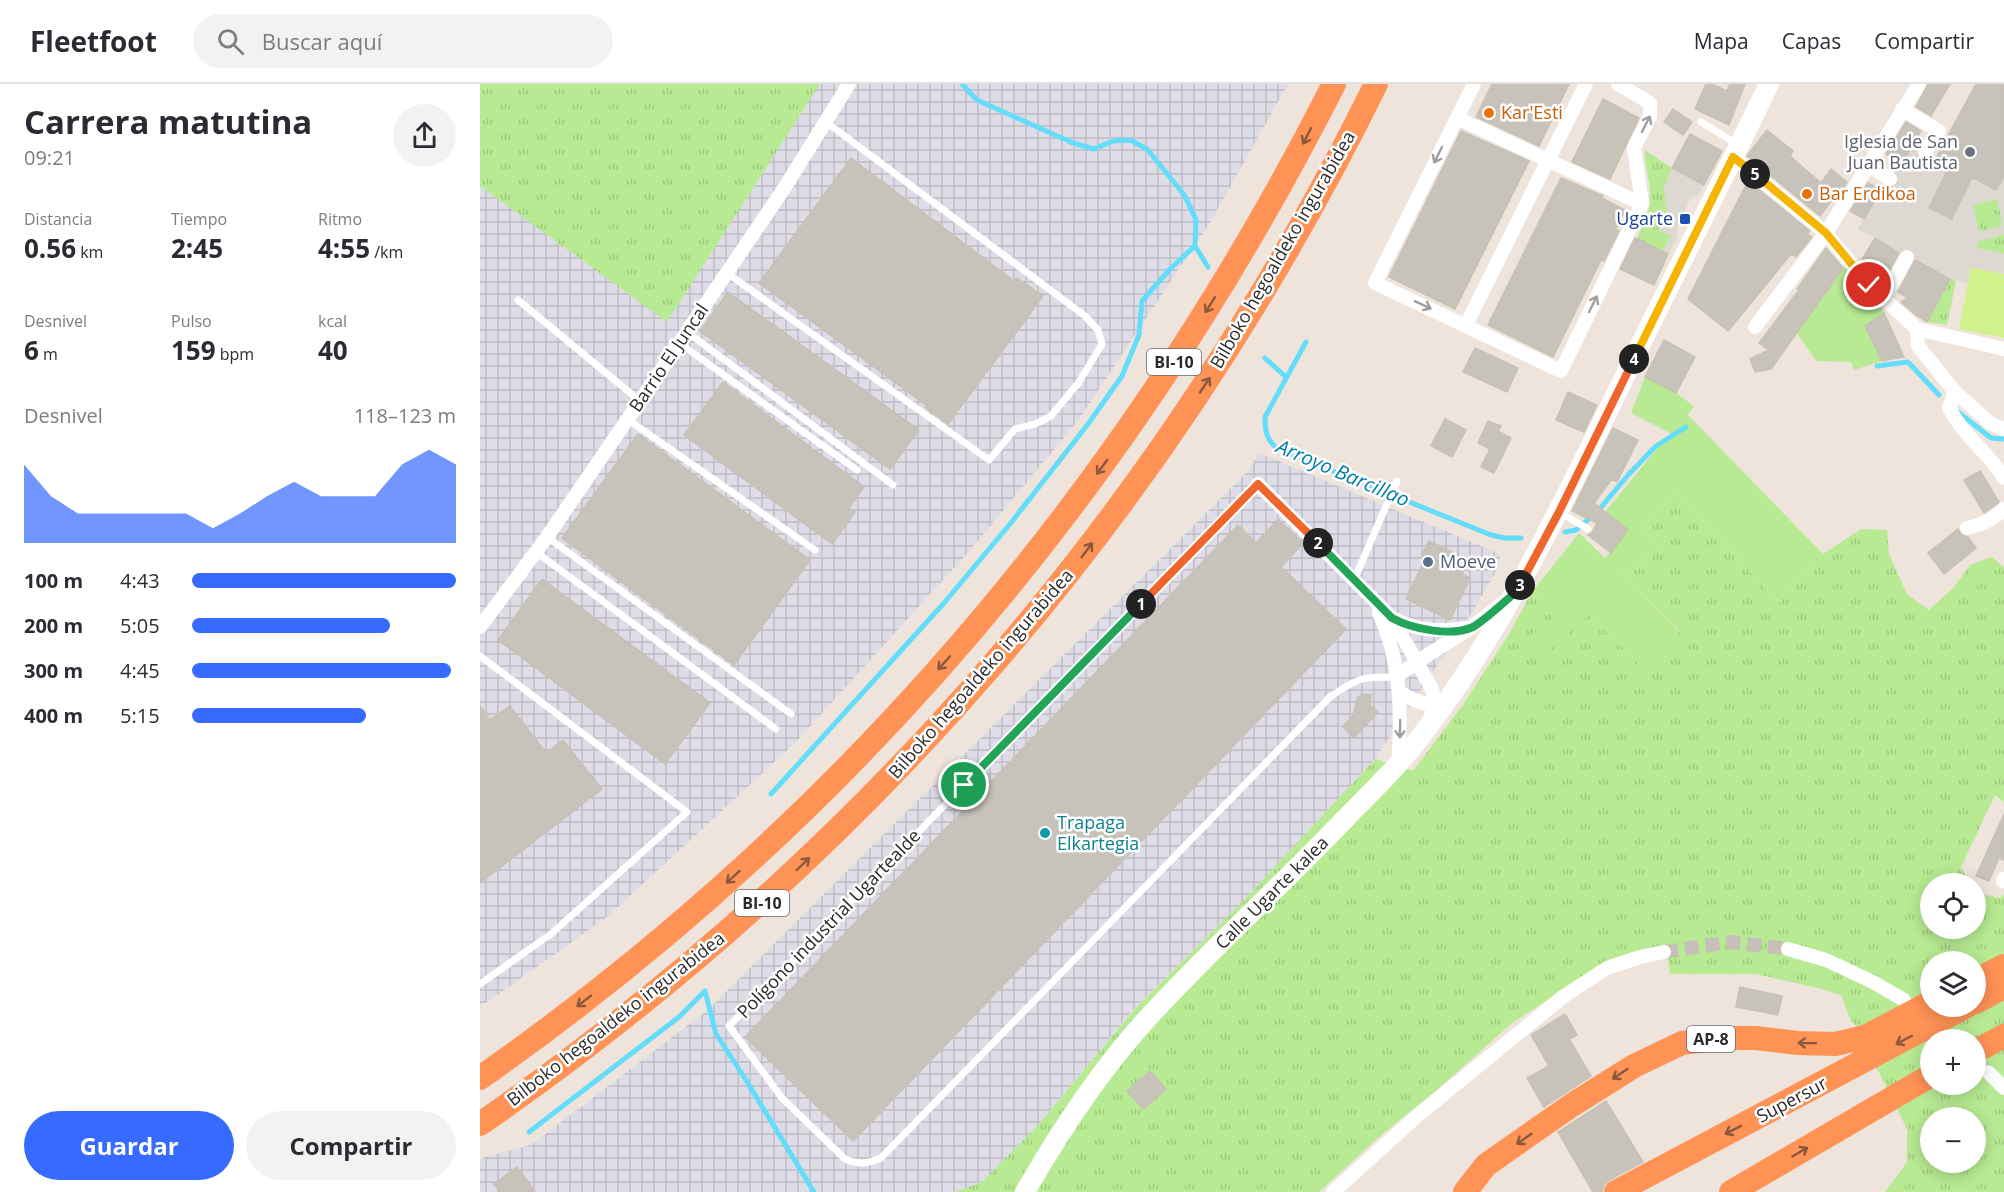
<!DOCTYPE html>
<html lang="es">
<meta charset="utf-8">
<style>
body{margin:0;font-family:"Open Sans",sans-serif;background:#f2f2f3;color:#2b2b33;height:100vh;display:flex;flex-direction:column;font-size:22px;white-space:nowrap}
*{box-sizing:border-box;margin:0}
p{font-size:20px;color:#7c7c81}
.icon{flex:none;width:33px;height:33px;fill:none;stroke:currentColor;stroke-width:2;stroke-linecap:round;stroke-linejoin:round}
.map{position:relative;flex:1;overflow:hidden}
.panel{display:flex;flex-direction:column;background:#fff;width:480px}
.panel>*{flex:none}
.controls{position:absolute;left:1440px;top:789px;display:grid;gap:12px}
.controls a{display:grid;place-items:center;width:66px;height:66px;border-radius:50%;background:#fff;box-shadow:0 3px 15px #0003;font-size:30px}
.pin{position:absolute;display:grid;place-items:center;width:51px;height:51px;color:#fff;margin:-26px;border:3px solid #fff;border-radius:50%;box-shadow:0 2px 6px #0007}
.km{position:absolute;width:30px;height:30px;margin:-15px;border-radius:50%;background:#222;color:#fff;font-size:16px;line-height:30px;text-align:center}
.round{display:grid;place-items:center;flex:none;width:63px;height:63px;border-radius:32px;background:#f2f2f3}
.summary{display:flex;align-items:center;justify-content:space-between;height:102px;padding:0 24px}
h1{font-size:33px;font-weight:700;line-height:45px}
.stats{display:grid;grid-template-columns:repeat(3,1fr);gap:9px;height:102px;padding:6px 24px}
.stats div{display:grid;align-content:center}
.stats b{font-size:26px;font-weight:700}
.stats small{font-size:16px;font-weight:400}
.stats p{font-size:16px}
.chart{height:168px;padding:12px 24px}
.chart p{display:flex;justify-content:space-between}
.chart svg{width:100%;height:108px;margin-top:6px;fill:#376bff;opacity:.7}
.button{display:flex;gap:12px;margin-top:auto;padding:12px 24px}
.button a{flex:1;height:69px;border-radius:36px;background:#376bff;color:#fff;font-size:24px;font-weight:700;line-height:69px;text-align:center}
.button a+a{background:#f2f2f3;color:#2b2b33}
ul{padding:0 24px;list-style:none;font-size:20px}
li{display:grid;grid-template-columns:96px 72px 1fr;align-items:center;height:45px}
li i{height:15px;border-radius:8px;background:#376bff}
header{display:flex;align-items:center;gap:36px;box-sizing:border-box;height:84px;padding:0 30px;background:#fff;border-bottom:2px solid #e1e1e2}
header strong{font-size:28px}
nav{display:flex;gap:33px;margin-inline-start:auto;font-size:21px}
.search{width:420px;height:54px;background:#f2f2f3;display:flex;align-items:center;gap:15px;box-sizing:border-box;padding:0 21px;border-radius:33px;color:#7c7c81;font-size:22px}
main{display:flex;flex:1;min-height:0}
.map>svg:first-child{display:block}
.industrial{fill:url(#industrial-grid)}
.grass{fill:url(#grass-tufts);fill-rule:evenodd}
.garden{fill:#b7ea92}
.pitch{fill:#cff28d}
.plaza{fill:#ddd8d2;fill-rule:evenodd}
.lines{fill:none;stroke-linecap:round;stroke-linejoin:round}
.stream{stroke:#64ddfa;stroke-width:5}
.building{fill:#c8c3ba;stroke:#c9c0b4;stroke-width:1.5}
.street-tunnel{stroke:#c7bfb8;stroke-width:14;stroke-dasharray:14 7;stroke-linecap:butt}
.lane{stroke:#fff;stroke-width:7}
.street{stroke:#fff;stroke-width:14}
.secondary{stroke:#fff;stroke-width:20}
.highway{stroke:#ff9255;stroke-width:24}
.oneway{stroke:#9f9f9f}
.oneway2{stroke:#8a593d}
.split-1-casing{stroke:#fff;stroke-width:12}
.split-2-casing{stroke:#fff;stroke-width:12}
.split-3-casing{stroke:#fff;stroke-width:12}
.split-4-casing{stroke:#fff;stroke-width:12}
.split-5-casing{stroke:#fff;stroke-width:12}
.split-6-casing{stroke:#fff;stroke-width:12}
.split-1{stroke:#22a559;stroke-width:8}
.split-2{stroke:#f0652b;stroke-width:8}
.split-3{stroke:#22a559;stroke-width:8}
.split-4{stroke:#f0652b;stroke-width:8}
.split-5{stroke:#f5b400;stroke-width:8}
.split-6{stroke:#f5b400;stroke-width:8}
.food-dot{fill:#e8710a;stroke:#fff;stroke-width:2}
.worship-dot{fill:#6b7280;stroke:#fff;stroke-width:2}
.transit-dot{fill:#1a4fb4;stroke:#fff;stroke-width:2}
.service-dot{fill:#5c6f8a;stroke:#fff;stroke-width:2}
.culture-dot{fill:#0f9aa8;stroke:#fff;stroke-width:2}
.labels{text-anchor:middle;stroke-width:5;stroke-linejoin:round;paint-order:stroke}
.shield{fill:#fff;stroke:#6a6a6a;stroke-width:1.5}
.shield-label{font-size:16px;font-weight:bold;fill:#2a2a2a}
.food-label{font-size:18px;fill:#c56008;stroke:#fff;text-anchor:start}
.worship-label{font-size:18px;fill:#5b616d;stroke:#fff;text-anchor:end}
.transit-label{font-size:18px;fill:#164399;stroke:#fff;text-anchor:end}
.street-label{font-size:18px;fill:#2a2a2a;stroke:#fff}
.service-label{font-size:18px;fill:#4e5e75;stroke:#fff;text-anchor:start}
.culture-label{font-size:18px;fill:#0d838f;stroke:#fff;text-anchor:start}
.water-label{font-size:20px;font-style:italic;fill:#017ba8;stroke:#fff}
</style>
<header>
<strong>Fleetfoot</strong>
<div class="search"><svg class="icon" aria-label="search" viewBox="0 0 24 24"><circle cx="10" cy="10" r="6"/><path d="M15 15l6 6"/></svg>Buscar aquí</div>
<nav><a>Mapa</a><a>Capas</a><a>Compartir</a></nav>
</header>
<main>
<section class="panel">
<div class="summary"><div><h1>Carrera matutina</h1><p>09:21</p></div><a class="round"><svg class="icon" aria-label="share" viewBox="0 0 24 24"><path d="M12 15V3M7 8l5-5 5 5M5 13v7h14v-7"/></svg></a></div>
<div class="stats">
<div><p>Distancia</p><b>0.56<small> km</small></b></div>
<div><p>Tiempo</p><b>2:45</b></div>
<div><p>Ritmo</p><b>4:55<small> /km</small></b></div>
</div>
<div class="stats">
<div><p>Desnivel</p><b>6<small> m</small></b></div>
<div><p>Pulso</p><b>159<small> bpm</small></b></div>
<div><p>kcal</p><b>40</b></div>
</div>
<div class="chart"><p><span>Desnivel</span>118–123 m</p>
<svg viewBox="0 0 160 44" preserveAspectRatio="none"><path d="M0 44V12L10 25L20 32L30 32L40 32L50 32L60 32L70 38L80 32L90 25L100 19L110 25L120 25L130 25L140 12L150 6L160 12V44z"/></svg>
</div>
<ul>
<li><b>100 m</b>4:43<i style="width:100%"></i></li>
<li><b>200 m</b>5:05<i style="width:75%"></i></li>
<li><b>300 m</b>4:45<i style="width:98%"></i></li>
<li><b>400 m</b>5:15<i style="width:66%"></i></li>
</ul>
<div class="button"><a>Guardar</a><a>Compartir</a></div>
</section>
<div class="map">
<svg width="1524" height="1108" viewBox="0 0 1524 1108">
<defs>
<pattern id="industrial-grid" width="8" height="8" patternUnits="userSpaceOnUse" patternTransform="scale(1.5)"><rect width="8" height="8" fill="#dedce6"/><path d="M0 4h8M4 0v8" fill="none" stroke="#bfbdc5"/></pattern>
<pattern id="grass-tufts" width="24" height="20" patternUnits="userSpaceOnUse" patternTransform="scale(1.5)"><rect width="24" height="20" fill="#b7ea92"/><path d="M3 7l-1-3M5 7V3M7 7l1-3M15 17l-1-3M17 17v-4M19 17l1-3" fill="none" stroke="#9ec97e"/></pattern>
</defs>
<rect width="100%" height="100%" fill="#eee4db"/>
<path class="industrial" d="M0,0H808L731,137L597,338L491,465L315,659L127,833L0,923Z
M779,369L1020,470L1019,482L993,527L895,675L765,815L653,926L559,1040L502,1098L475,1108H0V1076L5,1073L51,1061L229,925L768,387Z"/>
<path class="grass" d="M0,0H340L187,238L0,102Z
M1165,66L1192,84L1184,105L1191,152L1183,167L1157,155C1162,142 1170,128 1170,114C1171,98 1164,82 1165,66Z
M1517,115L1523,142L1499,148L1492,120Z
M1524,150V170L1496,164L1499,157Z
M1470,195L1476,197L1467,241L1447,238Z
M1196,408L1299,519L1343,470L1381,445L1407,446L1409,470L1427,510L1449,526L1473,504L1490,481L1512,473L1524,483V718L1515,711L1481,783L1490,799L1450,800V844H1496V809L1520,814L1524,810V1108H1405L1427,1078V1045L1376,942L1371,937L1361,911L1338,904L1276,890H1190L1186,861L1151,870L1113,886L1032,939L958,1005L900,1052L839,1108H475L502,1098L559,1040L653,927L765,815L895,675L933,687L983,621L1029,550L1052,508L1073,534L1109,531L1161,582L1200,547L1141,490L1182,466L1162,443ZM1450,878H1496V922H1450ZM1450,956H1496V1000H1450ZM1450,1034H1496V1078H1450Z"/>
<path class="garden" d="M1367,178L1404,229L1386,242L1402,277L1374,286L1371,278L1336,277L1317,249Z
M1165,293L1196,309L1214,322L1208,331L1343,470L1299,519L1196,408L1162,443L1182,466L1141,490L1200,548L1161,582L1109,531L1062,573L1051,551L1073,534L1052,508L1099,449L1125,474L1148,446L1125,428L1190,349L1151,329Z"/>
<path class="pitch" d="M1491,183L1524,190V254L1479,245Z"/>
<path class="plaza" d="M1433,61L1516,106L1524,92V150L1499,157L1497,164L1524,170V190L1491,183L1488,199L1470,195L1434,176L1420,170L1396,154L1377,145ZM1467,87L1489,98L1471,135L1449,124ZM1517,115L1523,142L1499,148L1493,121Z
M1192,84L1224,101L1218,111L1211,113L1197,144V155L1188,170L1183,167L1191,152L1178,146L1187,126L1184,105Z"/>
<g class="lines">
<path class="stream" d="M482,0L497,16L593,59L614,65L633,57L650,56L667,65L705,112L716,136L715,162L728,183
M826,258L785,333C785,347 786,354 796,364L1011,451L1025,454H1041
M785,274L806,293
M1397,282L1428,278L1459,311
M1478,328L1511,354L1524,355
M1085,448L1096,446L1117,428L1149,390L1176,362L1206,343
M291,710L464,519L530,440L608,340L642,292L659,251L662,217L690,185L715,162
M49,1048L199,933L225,907L236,950L266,996L334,1108"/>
</g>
<path class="building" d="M1012,0H1089L1059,62L996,33Z
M1226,0H1232L1247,7L1250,0H1265L1249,41L1215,25Z
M1448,0H1470L1451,32L1436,23Z
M1496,0H1524V92L1516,106L1492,93L1472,135L1449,124L1470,81L1456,74Z
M1123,15L1159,34L1130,95L1092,78Z
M1193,25L1212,38L1203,51L1184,38Z
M1426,38L1441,47L1422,80L1406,70Z
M1287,46L1313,67L1310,72L1341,99L1351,85L1367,98L1355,118L1352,116L1340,132L1267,72Z
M981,47L1049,77L975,225L909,193Z
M1210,50L1242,67L1224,101L1192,84Z
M371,74L534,197L537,194L563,212L468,340L445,323L446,321L279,199Z
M1081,94L1123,112L1122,114L1145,126L1136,145L1139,147L1124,177L1121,176L1073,273L1008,241Z
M1268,97L1330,147L1327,150L1332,153L1316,173L1311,170L1248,247L1208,215Z
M1388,99L1401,106L1384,135L1370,127Z
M1155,154L1188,170L1174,201L1140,185Z
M1395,154L1419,169L1403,198L1393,192L1381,177Z
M1346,164L1363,184L1291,285L1275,288L1270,275L1289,266L1279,259L1319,206L1317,205Z
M1435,176L1470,195L1447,238L1436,231L1421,218L1427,214L1418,208Z
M248,208L439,346L410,385L220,247Z
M1404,229L1424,273L1402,277L1385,242Z
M1184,256L1215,273L1196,309L1165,293Z
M995,264L1038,284L1027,308L983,288Z
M243,298L384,403L369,424L375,428L352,460L204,351Z
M1088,308L1117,321L1104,348L1076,336Z
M965,335L986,346L972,373L951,362Z
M1008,337L1021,342L1018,347L1031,354L1014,389L1001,383L1010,365L998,359Z
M1133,344L1158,356L1137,398L1132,395L1114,419L1148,446L1131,469L1108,451L1112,448L1117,439L1092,427Z
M158,350L330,476L254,581L82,454Z
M1500,387L1519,418L1504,429L1484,396Z
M798,435L823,459L801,483L866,545L373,1057L265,953L758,441L776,459Z
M1478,445L1481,450L1488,453L1496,464L1464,490L1448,469Z
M949,457L989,476L982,490L990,494L970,536L926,515L946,473L942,471Z
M62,495L230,619L185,680L18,556Z
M882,610L891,611L890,621L898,628L874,654L863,643L874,630L877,614Z
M0,622L10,636L30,622L66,669L83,656L122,705L0,799Z
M1524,730V776L1519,774L1509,797L1496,792Z
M1260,903L1302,912L1298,931L1256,923Z
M1085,930L1097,951L1089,955L1111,992L1064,1023L1047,994L1069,982L1051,951Z
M670,987L686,1005L663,1025L647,1007Z
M1126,1017L1163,1078L1129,1096L1124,1101L1122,1108H1113L1078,1048Z
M37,1083L55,1108H20L14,1100Z"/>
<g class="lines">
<path class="street-tunnel" d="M1184,868L1250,858L1308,865
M1449,939L1467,956
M1496,979L1508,988"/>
<path class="lane" d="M1221,38L1257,60
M247,189L509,376L535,345L555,340L571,332L599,298L622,260L618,246L605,232L346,38
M38,216L160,317
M207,248L413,401
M199,259L377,386
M147,335L335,466
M778,400L249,942L302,1014L365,1075C379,1081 387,1080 401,1074L850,613C879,593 881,593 916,593
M1079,428L1108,445
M67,453L311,630
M56,468L296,645
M874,496L917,397
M0,572L207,728L71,850L0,900"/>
<path class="street" d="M994,0L895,199L1081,287L1162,120L1154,64L1170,32V19L1138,0
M1422,25L1459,47L1445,68
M977,34L1162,120
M1253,73L1346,149L1389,201L1437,245L1524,265
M1388,81L1410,95
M1404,214L1427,173
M986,241L1106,0
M1275,243L1346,149L1439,0
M1437,245L1438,262L1475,308L1510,339L1524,345
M1475,308L1469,323C1482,351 1508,368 1524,394
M778,400L912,534L952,605L955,619L950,634
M1487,444C1502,441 1513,436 1524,425
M899,529C921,576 922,630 918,681
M912,534C936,547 960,548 987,544
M0,543L67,453L160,317L305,103L369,0
M916,593L943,574L992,543L1028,515
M919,608C932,615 946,625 961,616
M1523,797L1524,795
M1308,865L1346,876L1393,898L1424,916
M1508,988L1524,1004
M853,1108L937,1032L1084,912L1127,884L1160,873L1184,868"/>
<path class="secondary" d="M545,1108C580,1047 618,989 665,937C729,867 800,803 865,735C887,712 910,691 930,666C1018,557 1078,429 1139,304C1189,202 1240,102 1289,0"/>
<path class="highway" d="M1496,896L1524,882
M1496,918L1524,903
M1496,967L1524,952
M0,994C369,735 650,402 854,0
M0,1040C387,772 688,422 896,0
M985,1108L1006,1081L1092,1021L1154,982L1202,959L1239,954H1276L1317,959L1355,960L1385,953L1450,919
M1136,1108L1487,922
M1251,1108L1450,992"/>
</g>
<defs><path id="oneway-shaft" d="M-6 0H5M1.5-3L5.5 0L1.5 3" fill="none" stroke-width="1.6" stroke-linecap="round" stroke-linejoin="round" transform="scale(1.5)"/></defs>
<g class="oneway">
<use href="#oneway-shaft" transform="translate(1166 40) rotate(-63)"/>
<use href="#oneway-shaft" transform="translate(958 71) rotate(116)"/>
<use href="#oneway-shaft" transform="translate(1113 220) rotate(-64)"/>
<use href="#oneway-shaft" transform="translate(943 221) rotate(25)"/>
<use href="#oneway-shaft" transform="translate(920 645) rotate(91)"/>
</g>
<g class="oneway2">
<use href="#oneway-shaft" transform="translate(827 52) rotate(117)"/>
<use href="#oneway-shaft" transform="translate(730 221) rotate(122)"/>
<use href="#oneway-shaft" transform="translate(725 301) rotate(-56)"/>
<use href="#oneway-shaft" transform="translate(622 383) rotate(126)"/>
<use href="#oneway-shaft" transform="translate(607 466) rotate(-53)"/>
<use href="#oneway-shaft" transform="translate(464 579) rotate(132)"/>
<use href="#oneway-shaft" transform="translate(323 780) rotate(-44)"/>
<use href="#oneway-shaft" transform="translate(253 793) rotate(138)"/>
<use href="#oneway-shaft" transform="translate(104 917) rotate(142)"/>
<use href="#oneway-shaft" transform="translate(1424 956) rotate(152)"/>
<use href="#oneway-shaft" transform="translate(1327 959) rotate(-179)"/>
<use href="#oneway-shaft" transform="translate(1140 990) rotate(147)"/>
<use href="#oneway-shaft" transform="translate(1253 1046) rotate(153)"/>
<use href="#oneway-shaft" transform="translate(1044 1055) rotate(145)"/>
<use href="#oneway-shaft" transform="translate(1320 1068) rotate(-30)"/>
</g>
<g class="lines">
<g class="split-1-casing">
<path id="split-1" d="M484,701L661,520"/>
</g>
<g class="split-2-casing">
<path id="split-2" d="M661,520L778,400L838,459"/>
</g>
<g class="split-3-casing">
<path id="split-3" d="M838,459L912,534C932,545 971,553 993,543C1005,536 1024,518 1036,508L1040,501"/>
</g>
<g class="split-4-casing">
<path id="split-4" d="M1040,501L1079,428L1154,275"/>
</g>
<g class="split-5-casing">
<path id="split-5" d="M1154,275L1253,73L1275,90"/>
</g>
<g class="split-6-casing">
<path id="split-6" d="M1275,90L1346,149L1389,201"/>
</g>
<use href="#split-1" class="split-1"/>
<use href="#split-2" class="split-2"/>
<use href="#split-3" class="split-3"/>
<use href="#split-4" class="split-4"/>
<use href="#split-5" class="split-5"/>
<use href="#split-6" class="split-6"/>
</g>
<g class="food-dot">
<circle cx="1009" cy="29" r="6"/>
<circle cx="1327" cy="110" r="6"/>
</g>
<circle class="worship-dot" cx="1490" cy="68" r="6"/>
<rect class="transit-dot" x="1199" y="129" width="12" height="12" rx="3"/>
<circle class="service-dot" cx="948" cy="478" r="6"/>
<circle class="culture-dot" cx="565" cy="749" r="6"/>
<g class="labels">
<g class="shield">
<rect x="667" y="265" width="54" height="26" rx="4.5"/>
<rect x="255" y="806" width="54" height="26" rx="4.5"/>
<rect x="1207" y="942" width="48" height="26" rx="4.5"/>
</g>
<g class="shield-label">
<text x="694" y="284">BI-10</text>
<text x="282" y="825">BI-10</text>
<text x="1231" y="961">AP-8</text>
</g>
<g class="food-label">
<text x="1021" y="35">Kar'Esti</text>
<text x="1339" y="116">Bar Erdikoa</text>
</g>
<g class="worship-label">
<text x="1478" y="64">Iglesia de San<tspan x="1478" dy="21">Juan Bautista</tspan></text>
</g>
<g class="transit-label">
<text x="1193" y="141">Ugarte</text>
</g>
<g class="street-label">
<text transform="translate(803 166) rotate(-60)" y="6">Bilboko hegoaldeko ingurabidea</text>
<text transform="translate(189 274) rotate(-56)" y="6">Barrio El Juncal</text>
<text transform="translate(501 590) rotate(-49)" y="6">Bilboko hegoaldeko ingurabidea</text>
<text transform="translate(792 809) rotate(-45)" y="6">Calle Ugarte kalea</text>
<text transform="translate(349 840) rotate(-46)" y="6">Polígono industrial Ugartealde</text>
<text transform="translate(136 935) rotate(-38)" y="6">Bilboko hegoaldeko ingurabidea</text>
<text transform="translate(1312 1016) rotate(-28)" y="6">Supersur</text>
</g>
<g class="service-label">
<text x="960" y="484">Moeve</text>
</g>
<g class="culture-label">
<text x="577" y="745">Trapaga<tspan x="577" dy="21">Elkartegia</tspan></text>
</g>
<g class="water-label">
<text transform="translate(863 389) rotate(23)" y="7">Arroyo Barcillao</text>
</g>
</g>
</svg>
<div class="controls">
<a><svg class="icon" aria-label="locate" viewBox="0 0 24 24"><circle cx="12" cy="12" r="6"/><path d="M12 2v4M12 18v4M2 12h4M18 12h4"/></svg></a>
<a><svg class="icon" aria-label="layers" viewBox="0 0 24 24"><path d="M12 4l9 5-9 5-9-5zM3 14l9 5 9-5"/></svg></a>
<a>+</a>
<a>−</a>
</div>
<div class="pin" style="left:484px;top:701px;background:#1e9e55"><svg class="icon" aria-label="arrive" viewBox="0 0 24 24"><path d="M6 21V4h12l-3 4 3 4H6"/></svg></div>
<div class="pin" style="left:1389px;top:201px;background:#d93025"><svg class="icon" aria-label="check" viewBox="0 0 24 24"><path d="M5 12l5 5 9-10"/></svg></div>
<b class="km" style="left:661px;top:520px">1</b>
<b class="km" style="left:838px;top:459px">2</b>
<b class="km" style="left:1040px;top:501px">3</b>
<b class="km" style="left:1154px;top:275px">4</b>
<b class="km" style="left:1275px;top:90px">5</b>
</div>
</main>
